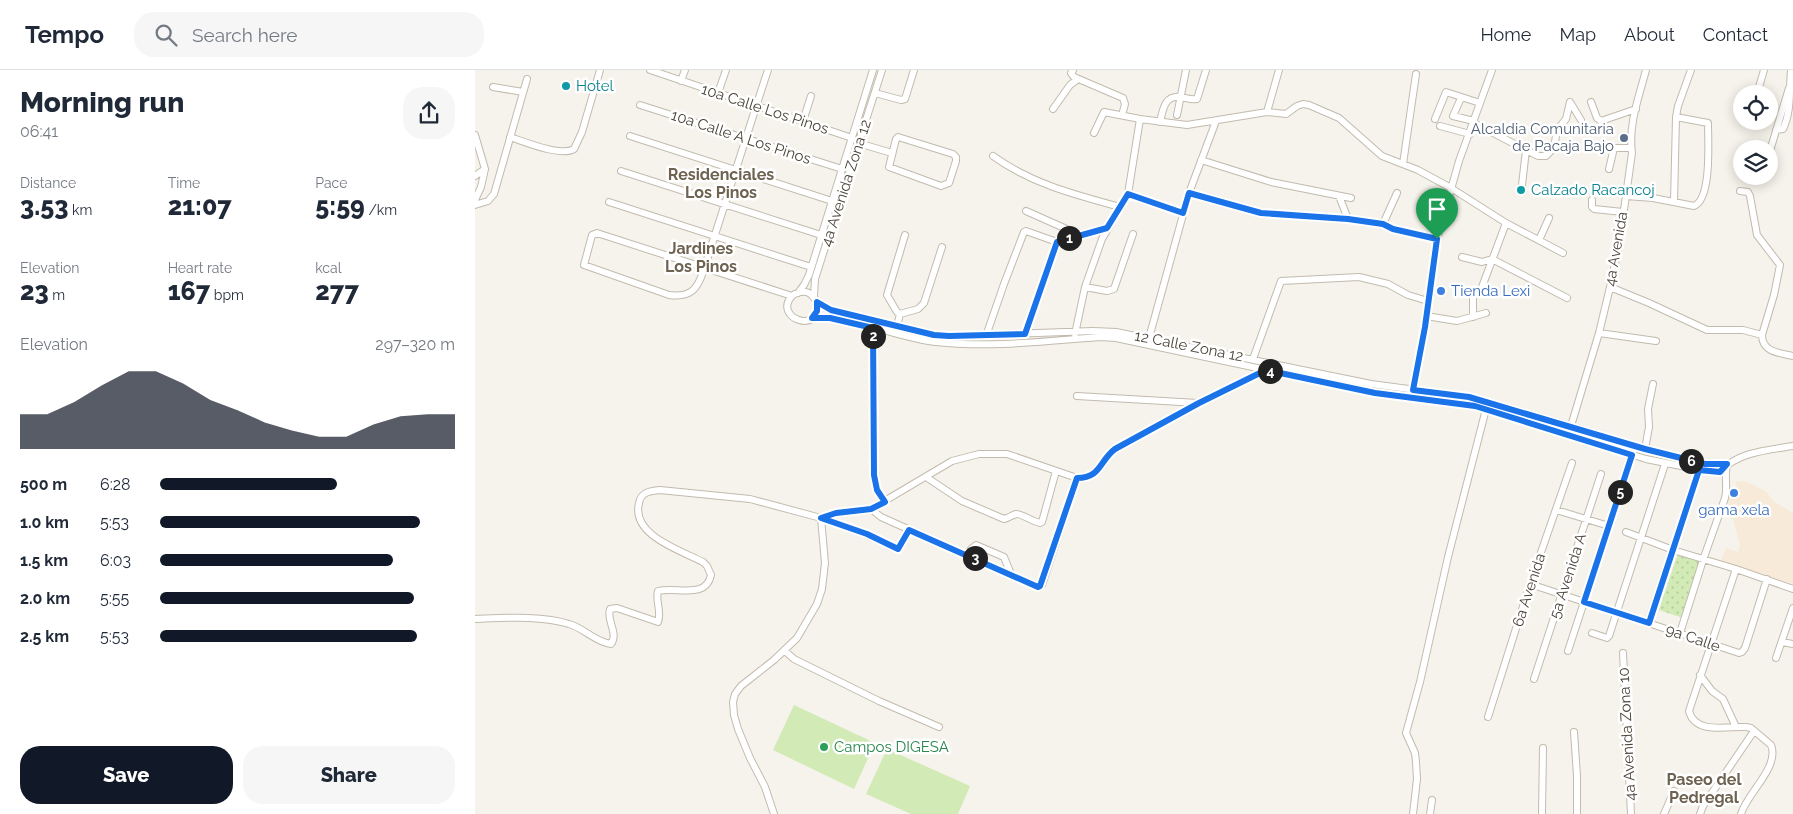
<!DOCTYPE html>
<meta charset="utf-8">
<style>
body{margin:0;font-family:Raleway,sans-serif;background:#f6f6f7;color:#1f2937;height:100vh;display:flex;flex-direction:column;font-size:19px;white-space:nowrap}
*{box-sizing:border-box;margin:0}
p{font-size:16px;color:#747a83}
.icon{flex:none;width:28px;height:28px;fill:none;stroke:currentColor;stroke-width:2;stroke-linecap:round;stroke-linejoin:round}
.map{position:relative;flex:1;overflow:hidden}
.panel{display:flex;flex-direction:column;background:#fff;width:475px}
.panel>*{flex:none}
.controls{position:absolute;left:1258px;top:15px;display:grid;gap:10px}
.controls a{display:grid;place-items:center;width:45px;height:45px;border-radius:50%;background:#fff;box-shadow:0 2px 12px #0003;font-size:25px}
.pin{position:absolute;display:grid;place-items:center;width:42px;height:42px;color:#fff;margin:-51px -21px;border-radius:50% 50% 50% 0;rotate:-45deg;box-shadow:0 0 5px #0007}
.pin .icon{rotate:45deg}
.km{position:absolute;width:25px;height:25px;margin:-12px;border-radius:50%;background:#222;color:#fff;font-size:14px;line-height:25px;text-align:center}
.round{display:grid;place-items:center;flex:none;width:52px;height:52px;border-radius:20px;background:#f6f6f7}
.headline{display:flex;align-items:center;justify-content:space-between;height:85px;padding:0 20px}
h1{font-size:28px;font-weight:800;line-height:38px}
.metrics{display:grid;grid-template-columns:repeat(3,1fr);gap:8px;height:85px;padding:5px 20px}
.metrics div{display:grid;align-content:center}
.metrics b{font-size:25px;font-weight:800}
.metrics small{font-size:14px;font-weight:400}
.metrics p{font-size:14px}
.chart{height:140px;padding:10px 20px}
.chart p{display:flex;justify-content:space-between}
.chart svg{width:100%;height:90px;margin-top:5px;fill:#111827;opacity:.7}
.primary-button{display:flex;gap:10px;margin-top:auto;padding:10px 20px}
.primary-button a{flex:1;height:58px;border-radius:20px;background:#111827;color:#fff;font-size:20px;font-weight:800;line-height:58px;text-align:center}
.primary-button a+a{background:#f6f6f7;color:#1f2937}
ul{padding:0 20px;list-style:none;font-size:16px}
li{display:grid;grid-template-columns:80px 60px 1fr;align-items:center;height:38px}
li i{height:12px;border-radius:6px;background:#111827}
header{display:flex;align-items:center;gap:30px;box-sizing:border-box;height:70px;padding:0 25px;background:#fff;border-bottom:1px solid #e0e1e3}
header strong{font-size:24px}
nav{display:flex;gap:28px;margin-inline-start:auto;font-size:18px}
.search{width:350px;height:45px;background:#f6f6f7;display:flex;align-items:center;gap:12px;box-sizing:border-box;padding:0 18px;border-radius:20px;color:#747a83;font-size:19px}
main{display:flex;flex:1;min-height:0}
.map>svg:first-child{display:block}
.commercial{fill:#f7ead8}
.park{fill:url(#park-dots)}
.pitch{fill:#d2eab5}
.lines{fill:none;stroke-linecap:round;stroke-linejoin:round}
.minor-casing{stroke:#c2bbae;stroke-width:8}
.minor{stroke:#fff;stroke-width:6}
.route-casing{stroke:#fff;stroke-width:10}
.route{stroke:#1a73e8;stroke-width:6}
.culture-dot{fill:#0f9aa8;stroke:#fff;stroke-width:2}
.service-dot{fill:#5c6f8a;stroke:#fff;stroke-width:2}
.shop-dot{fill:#3f7fe0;stroke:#fff;stroke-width:2}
.leisure-dot{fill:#2e9e5b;stroke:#fff;stroke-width:2}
.labels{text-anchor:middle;stroke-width:5;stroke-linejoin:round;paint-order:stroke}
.culture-label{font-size:15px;fill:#0d838f;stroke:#fff;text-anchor:start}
.street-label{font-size:15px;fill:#4b4439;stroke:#fff}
.service-label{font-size:15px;fill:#4e5e75;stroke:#fff;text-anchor:end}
.shop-label{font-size:15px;fill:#366cbe;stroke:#fff;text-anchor:start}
.leisure-label{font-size:15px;fill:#27864d;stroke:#fff;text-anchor:start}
.neighbourhood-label{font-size:16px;font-weight:bold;fill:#6e6250;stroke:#fff}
</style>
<header>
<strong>Tempo</strong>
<div class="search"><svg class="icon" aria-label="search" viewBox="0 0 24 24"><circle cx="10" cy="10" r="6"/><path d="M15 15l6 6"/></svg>Search here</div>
<nav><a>Home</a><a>Map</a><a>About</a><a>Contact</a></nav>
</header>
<main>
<section class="panel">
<div class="headline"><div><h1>Morning run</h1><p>06:41</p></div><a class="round"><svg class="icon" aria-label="share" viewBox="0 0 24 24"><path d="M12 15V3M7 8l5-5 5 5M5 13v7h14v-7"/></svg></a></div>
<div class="metrics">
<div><p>Distance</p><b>3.53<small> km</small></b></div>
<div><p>Time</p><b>21:07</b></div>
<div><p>Pace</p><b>5:59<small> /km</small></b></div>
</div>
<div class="metrics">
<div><p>Elevation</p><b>23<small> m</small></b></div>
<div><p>Heart rate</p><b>167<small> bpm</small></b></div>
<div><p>kcal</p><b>277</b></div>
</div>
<div class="chart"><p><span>Elevation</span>297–320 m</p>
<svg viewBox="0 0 160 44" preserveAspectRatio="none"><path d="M0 44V27L10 27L20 21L30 13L40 6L50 6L60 12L70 20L80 25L90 31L100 35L110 38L120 38L130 32L140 28L150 27L160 27V44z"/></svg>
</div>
<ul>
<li><b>500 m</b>6:28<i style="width:60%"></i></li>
<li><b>1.0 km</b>5:53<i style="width:88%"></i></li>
<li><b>1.5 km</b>6:03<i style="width:79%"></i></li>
<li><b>2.0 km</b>5:55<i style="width:86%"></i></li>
<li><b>2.5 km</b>5:53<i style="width:87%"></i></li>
</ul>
<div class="primary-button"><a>Save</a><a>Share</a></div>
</section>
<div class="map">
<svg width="1318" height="744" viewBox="0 0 1318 744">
<defs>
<pattern id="park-dots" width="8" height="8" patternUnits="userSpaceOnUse" patternTransform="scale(1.25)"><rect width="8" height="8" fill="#d2eab5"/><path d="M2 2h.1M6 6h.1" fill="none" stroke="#b6ca9c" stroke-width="1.8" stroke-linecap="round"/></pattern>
</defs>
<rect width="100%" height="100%" fill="#f6f3ec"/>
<path class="commercial" d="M1270,411L1291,421L1298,431L1318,443V514L1246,491L1251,478L1263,482L1265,475L1253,430L1266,424L1260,412Z"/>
<path class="park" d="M1203,483L1229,492L1211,549L1184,540Z"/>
<path class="pitch" d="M319,635L400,673L379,719L298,680Z
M412,679L495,716L483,744H436L391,724Z"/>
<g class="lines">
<g class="minor-casing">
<path id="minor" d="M175,0L377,68
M293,0L289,12L229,199C223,218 217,228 194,225L109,195L117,165L122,163L317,226
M598,0L596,3L599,7L648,28L650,34L647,45
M206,11L210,0
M18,17L48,22
M243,23L251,0
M400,23L426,30L430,29L439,0
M1282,24L1289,0
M986,28L978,46L999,51
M1116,32L1122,48L1126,51L1161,39
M165,35L367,99
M578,39L595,15L603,9
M792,42L804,0
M702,45L711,0
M960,49L971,22L1005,33
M328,51L336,26
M685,52C688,40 689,25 706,27C712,28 716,30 722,29L731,0
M999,53L1051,80L1063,86H1071L1079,78L1082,60L1091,49L1095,32L1106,50
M965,56L995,64
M1301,60L1308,59C1317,40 1314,21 1316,0
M619,63L629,42L665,49L712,55L792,42L811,44L822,36L828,34L834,35L864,48L907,86L943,100L976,118L1031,153L1088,183
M0,65L10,99L6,117L0,130
M155,66L357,131
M35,67C50,72 86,87 99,79L107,62L125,0
M423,67L478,84L481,87V91L474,113L466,116L414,97L421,69Z
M383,73L417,83
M1294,84L1314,18
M518,86C557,114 601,125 645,137
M726,90L796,112L876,128
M928,94L941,4
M1134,99L1139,78H1156
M146,101L346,165
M0,106L10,99
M1047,115L1051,80
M1265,121L1273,122L1275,126L1282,165L1305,195L1299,225L1287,265C1287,282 1304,283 1318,286
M714,123L786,143L873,149L908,154L918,159L962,169
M653,124L708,143
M864,126L873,149
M1151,126L1178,128L1219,136C1237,129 1233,71 1233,53L1201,47
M1117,130V137L1119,139L1148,142
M134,132L336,197
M1199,132L1201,47L1203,36L1216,0
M0,135L13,131L19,124L52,9
M551,141L605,165
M908,154L922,123
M1064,170L1074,148
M987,187L1007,192L1017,189L1092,228
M610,217L632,221L639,219L658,164
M1007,217L1031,153
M1135,217L1174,233L1232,260H1268L1287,265
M998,221V247
M323,223L329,215L334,205L398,0
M339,226L340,209L353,168L407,0
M342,232C347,266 297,248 317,226C320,223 326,221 331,222C337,223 339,228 342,232C345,236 351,238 356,240L459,265L474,266L618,261L641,262L896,314L994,327L1096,356L1170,379L1230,394H1252
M425,244L422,242L412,225L430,165
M951,246L982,251L1011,243
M337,248C375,245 423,268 461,272C515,278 571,271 625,267L641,268L900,323L1000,336L1171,389L1236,402H1245C1262,382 1293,380 1318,376
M422,256L425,244L443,239L449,233L467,177
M398,258L399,405L402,420L410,432
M1124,263L1181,271
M600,264L610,217L627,169L653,124L665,49
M550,265L582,172
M511,266L529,214L549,162L551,161L582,172L632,158
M674,268L714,123L741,51
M778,289L806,211L884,207L913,214L933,225L953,231
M938,323L950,257L962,169L984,91L1017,0
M602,326L723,333
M1096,356L1124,263L1136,213L1144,175L1157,83C1153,55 1164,27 1171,0
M1170,379L1174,357L1173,339L1178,314
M451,407L487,431L529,449C534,448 537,445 541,444C545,443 559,452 565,453L567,452L581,401
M396,439L406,447L563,517L567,515L602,408
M1081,440L1134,456
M346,448L361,443L396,439L477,391L504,384H532L602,408C626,408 624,391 640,379L724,333L791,300
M1151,462L1198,480L1261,499L1318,519
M501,487L496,479L501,475L529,487L536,504
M1261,499L1214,641C1220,665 1253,656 1271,657L1276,658L1296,675C1305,697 1272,723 1266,744
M1055,514L1264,583L1267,582L1270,578L1292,509
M0,549C28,548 67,545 94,554C109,558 120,572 136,574C144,563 131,551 135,539L142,538L183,552C187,542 180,530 183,521C201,516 231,530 236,505L232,496L228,492C205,480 156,465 164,433C166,422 175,421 185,420L275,429L346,448L392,465L423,479L434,460
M1173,553L1224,400
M1117,563L1132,568L1134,566L1190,394
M1205,563L1228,490L1250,428C1253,417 1249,407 1252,395
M1307,572L1318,574
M310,581L319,589L404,631L464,657
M1093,581L1157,385
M1148,583L1156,744
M1301,588L1318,538
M1225,605L1237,621L1248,629L1261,657
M1059,609L1126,404
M1013,647L1055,514L1097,393
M1099,662L1102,706V744
M299,744L290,717L275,688L263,659L259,645L258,632L260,624L266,616L299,590L322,568L342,534L347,519L350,493L346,448
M938,744L942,709L941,692L940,683L931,663L945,612L973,487L1011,339
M955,744L957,730
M1067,744L1068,678
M1189,744L1199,721
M1225,744L1228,736L1279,661"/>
</g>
<use href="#minor" class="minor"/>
</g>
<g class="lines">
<g class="route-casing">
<path id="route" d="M714,123L786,143L873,149L908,154L918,159L962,169L950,257L938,320L994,327L1170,379L1230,394H1252L1245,402L1224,400L1174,553L1109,532L1157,385L1000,336L900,323L791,300L724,333L640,379C624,391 626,408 602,408L565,516L563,517L434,460L423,479L392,464L346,448L361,443L396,439L410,432L402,420L399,405L398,258L355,248H337L342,241V232L356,240L459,265L474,266L550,264L582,172L632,158L653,124L708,143Z"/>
</g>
<use href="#route" class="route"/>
</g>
<g class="culture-dot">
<circle cx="91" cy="16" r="5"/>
<circle cx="1046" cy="120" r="5"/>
</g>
<circle class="service-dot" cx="1149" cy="68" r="5"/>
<g class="shop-dot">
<circle cx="966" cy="221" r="5"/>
<circle cx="1259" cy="423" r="5"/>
</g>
<circle class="leisure-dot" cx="349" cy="677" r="5"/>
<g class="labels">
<g class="culture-label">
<text x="101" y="21">Hotel</text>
<text x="1056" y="125">Calzado Racancoj</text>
</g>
<g class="street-label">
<text transform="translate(290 39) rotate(18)" y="5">10a Calle Los Pinos</text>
<text transform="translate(266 67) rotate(18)" y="5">10a Calle A Los Pinos</text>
<text transform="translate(371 113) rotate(-72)" y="5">4a Avenida Zona 12</text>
<text transform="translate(1141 179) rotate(-80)" y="5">4a Avenida</text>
<text transform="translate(714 276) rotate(11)" y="5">12 Calle Zona 12</text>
<text transform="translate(1093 506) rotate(-72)" y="5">5a Avenida A</text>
<text transform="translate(1054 520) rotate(-72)" y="5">6a Avenida</text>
<text transform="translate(1218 568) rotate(19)" y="5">9a Calle</text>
<text transform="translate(1152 664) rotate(-93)" y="5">4a Avenida Zona 10</text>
</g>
<g class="service-label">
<text x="1139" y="64">Alcaldia Comunitaria<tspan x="1139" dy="17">de Pacaja Bajo</tspan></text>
</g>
<g class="shop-label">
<text x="976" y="226">Tienda Lexi</text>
<text x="1259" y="445" text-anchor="middle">gama xela</text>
</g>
<g class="leisure-label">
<text x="359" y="682">Campos DIGESA</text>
</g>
<g class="neighbourhood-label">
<text x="246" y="110">Residenciales<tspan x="246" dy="18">Los Pinos</tspan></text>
<text x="226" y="184">Jardines<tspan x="226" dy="18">Los Pinos</tspan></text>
<text x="1229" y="715">Paseo del<tspan x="1229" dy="18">Pedregal</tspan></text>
</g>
</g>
</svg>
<div class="controls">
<a><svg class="icon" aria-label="locate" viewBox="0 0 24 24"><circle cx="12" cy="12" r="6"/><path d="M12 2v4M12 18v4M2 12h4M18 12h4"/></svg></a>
<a><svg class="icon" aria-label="layers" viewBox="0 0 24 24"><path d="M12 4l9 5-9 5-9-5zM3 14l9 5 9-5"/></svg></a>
</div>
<div class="pin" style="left:962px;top:169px;background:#1e9e55"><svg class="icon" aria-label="arrive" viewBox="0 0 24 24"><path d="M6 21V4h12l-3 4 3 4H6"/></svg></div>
<b class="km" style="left:594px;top:168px">1</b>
<b class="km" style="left:398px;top:266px">2</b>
<b class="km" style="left:500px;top:488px">3</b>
<b class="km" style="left:795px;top:301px">4</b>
<b class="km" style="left:1145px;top:422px">5</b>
<b class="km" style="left:1216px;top:391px">6</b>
</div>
</main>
